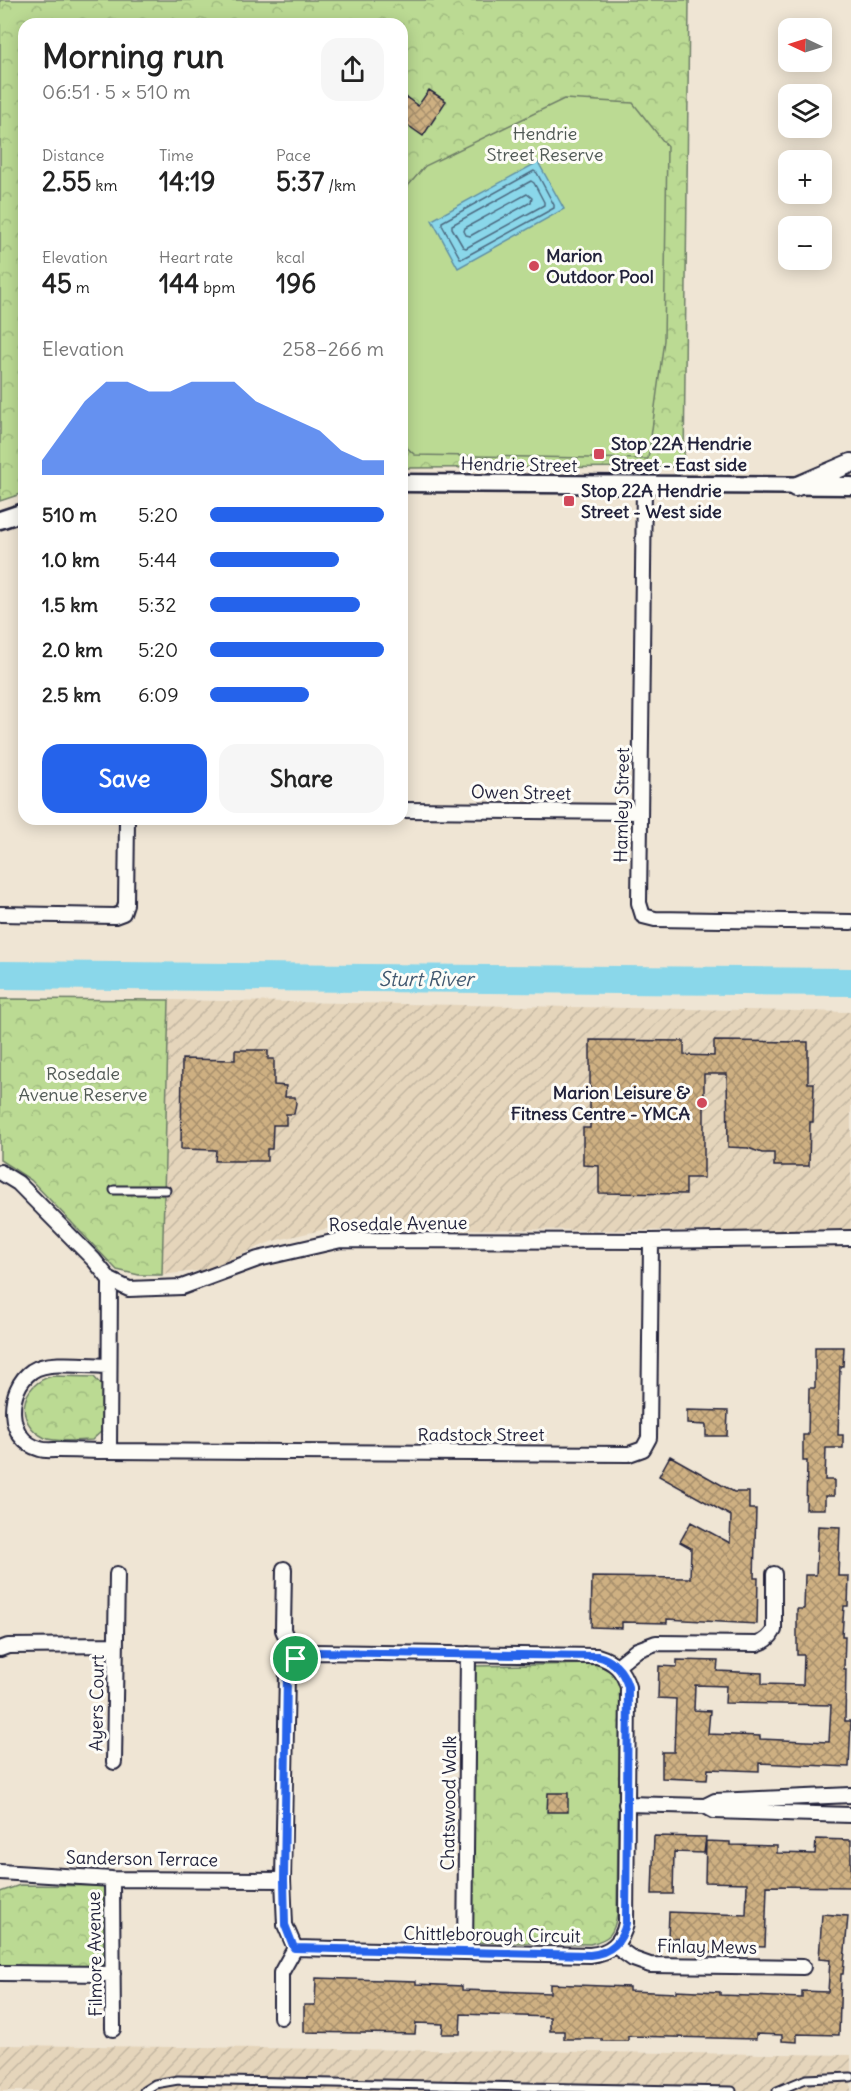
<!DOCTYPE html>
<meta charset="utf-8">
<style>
body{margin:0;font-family:Delius,sans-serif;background:#f6f6f6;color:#222;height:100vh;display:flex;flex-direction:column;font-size:22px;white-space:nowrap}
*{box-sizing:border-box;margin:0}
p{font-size:20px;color:#767676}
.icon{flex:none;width:33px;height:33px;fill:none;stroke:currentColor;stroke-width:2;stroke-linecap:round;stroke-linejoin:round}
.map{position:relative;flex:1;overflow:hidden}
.drawer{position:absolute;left:18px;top:18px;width:390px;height:807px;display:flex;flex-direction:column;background:#fff;border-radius:18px;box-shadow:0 3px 15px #0003}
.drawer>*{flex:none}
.needle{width:39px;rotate:274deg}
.buttons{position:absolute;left:778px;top:18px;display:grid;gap:12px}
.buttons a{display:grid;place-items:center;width:54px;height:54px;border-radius:12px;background:#fff;box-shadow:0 3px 15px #0003;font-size:30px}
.pin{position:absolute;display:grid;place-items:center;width:51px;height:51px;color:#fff;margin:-26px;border:3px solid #fff;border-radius:50%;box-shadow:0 2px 6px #0007}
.round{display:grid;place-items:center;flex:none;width:63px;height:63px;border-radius:18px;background:#f6f6f6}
.summary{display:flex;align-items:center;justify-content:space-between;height:102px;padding:0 24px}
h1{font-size:33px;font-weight:700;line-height:45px}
.figures{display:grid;grid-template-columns:repeat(3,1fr);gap:9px;height:102px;padding:6px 24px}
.figures div{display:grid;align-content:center}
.figures b{font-size:26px;font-weight:700}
.figures small{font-size:16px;font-weight:400}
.figures p{font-size:16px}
.chart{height:168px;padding:12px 24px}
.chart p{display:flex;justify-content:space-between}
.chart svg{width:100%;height:108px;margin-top:6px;fill:#2563eb;opacity:.7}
.primary-button{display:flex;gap:12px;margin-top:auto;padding:12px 24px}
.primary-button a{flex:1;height:69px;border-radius:18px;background:#2563eb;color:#fff;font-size:24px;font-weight:700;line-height:69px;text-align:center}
.primary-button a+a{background:#f6f6f6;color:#222}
ul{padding:0 24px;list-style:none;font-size:20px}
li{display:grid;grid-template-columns:96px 72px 1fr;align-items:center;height:45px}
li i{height:15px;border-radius:8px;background:#2563eb}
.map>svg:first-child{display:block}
.industrial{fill:url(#industrial-furrows)}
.park{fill:url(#park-crowns);stroke:#6e7e67;stroke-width:1.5}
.garden{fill:#bbda93;stroke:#6e7e67;stroke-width:1.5}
.water{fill:#8ad7ea;stroke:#608fa4;stroke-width:1.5}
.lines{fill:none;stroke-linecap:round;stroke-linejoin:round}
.shore{stroke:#4c6a81;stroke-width:1.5}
.river{stroke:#8ad7ea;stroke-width:28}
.building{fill:url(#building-cross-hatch);stroke:#22223b;stroke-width:1.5;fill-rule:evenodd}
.service-casing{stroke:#22223b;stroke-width:11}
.minor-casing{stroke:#22223b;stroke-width:18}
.tertiary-casing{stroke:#22223b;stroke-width:21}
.secondary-casing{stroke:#22223b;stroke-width:22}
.service{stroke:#fdfcf7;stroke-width:7}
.minor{stroke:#fdfcf7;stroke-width:14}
.tertiary{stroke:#fdfcf7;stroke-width:16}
.secondary{stroke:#fdfcf7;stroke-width:18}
.route-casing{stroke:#fff;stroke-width:12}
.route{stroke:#2563eb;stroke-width:8}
.poi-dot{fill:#d1495b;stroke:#fdfcf7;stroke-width:2}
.labels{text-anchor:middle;stroke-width:6;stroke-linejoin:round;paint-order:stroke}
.park-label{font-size:18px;fill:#505955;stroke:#fdfcf7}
.poi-label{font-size:18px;font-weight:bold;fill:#22223b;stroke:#fdfcf7;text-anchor:start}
.street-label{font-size:18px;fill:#22223b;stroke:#fdfcf7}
.water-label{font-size:20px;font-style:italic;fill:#415870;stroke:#fdfcf7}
</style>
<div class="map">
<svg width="851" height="2091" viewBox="0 0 851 2091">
<defs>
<pattern id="industrial-furrows" width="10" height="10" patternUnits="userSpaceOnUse" patternTransform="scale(1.5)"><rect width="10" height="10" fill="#e5d5bb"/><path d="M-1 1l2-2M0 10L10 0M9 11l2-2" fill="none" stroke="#c4b7a2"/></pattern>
<pattern id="park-crowns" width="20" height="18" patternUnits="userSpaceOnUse" patternTransform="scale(1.5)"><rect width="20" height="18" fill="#bbda93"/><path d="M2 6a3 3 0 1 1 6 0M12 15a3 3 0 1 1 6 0" fill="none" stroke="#a0bb80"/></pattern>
<pattern id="building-cross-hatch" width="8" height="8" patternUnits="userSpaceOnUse" patternTransform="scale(1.5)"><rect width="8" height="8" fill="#ceb082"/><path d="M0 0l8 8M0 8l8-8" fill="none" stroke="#a78f6c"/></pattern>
</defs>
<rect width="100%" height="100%" fill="#efe5d4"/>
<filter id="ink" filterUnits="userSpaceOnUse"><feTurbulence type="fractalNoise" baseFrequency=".0167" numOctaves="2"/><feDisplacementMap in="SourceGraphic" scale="12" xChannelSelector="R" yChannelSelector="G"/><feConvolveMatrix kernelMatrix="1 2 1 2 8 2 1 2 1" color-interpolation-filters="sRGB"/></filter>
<g filter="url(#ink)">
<path class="industrial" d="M169,1000L851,1012V1232L330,1228L273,1241L205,1270L162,1275Z
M0,2045L851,2055V2091H0Z"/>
<path class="park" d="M0,0H689L684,467L402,468V24H24V493L0,501Z
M0,999L169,1000L162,1275H139L117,1270L31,1180L0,1160Z
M53,1376L94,1377L104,1388L103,1430L92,1440C78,1440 57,1443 45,1438C13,1423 20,1383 53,1376Z
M597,1664C609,1668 614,1673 620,1685L617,1914C614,1934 610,1939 590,1944L470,1942L472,1666Z
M20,1885L105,1886V1967L0,1966V1892Z"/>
<path class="garden" d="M564,99L633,103L667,146L664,340L648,459L415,455L402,443V193L425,166Z"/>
<path class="water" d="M538,162L564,209L458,268L432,220Z"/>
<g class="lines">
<path class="shore" d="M534,171L537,173L554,205V208L463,258H460L442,225V222Z
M531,181L534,183L544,202V205L466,248L463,247L452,228V225Z
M527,194L532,198L531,202L470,236L466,235L464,231L465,228Z"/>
<path class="river" d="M0,975L851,982"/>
</g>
<path class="building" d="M429,90L446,101L423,136L406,124L408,121L402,116V94L418,106Z
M590,1040L684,1041V1055L714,1056V1041L808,1042V1083H814L813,1122H810L809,1166H774V1153H762L748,1148L728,1147L727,1074H704V1178H686V1194L599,1193V1166L583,1165V1128H590Z
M235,1050H268V1059H274V1085L286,1086L285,1097H295L296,1103L294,1114H286V1125H273L272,1149H267V1161H215L216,1150L181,1149L182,1059L235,1060Z
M815,1347H844L843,1366H840L838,1435H843V1448H826L825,1480H834V1496H825V1509H806L807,1461H803V1435H808L809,1388H815Z
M687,1410L728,1411L727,1436H706V1425L687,1424Z
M670,1456L734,1492H749V1509H756L754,1578H758L757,1624L667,1619V1623L622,1622V1628L591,1627L592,1577L690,1578L691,1548L680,1542L691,1522L730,1543L731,1516L659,1476Z
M818,1526L840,1527L838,1576H849L848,1606H844L842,1636H845L844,1669H846L845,1721H851L849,1767L759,1763V1771L708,1769L707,1780L662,1778V1752H674L676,1699L658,1698L659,1666L677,1667V1660L718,1661L717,1671L762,1673V1684L803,1685L804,1655H797V1609H804L805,1575H816ZM695,1685L726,1686L725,1703L831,1705L829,1742L760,1739V1736L708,1734L710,1711L694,1710Z
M548,1793H568V1812H547Z
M654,1836L706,1837L704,1853L674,1852L673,1894H652Z
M816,1839L851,1840V1887L767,1886L765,1947L713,1945V1953L681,1951L682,1939L668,1938L669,1912L746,1915L747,1883L705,1882L706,1841L730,1842V1845L777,1846V1853L815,1854Z
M822,1914L848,1916L843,1974H841L839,2035L797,2034V2042L782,2041V2035L756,2034V2039L628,2036V2041H602V2039H564V2031H550V2017L461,2014L460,2034H442L443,2024L416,2023L415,2034L304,2032V2005H315L316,1978L416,1981V1984L462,1986V1990L550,1993V1984L629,1987V1991L676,1993V1990L720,1992V1995L802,1998V1991L828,1992L830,1960L819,1959Z"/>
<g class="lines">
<g class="service-casing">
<path id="service" d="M114,1190H166
M144,2091L155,2084L178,2080L732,2091
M777,2091L806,2079L851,2077"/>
</g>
<g class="minor-casing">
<path id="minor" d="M644,486L639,903L643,916L655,919L851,922
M402,810L639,812
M0,914L115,916L123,913L126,904L127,819
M0,1172L18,1183L94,1260L110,1280L129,1289L182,1287L258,1259L341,1240L651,1241L851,1238
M109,1366C89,1366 47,1360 32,1371C6,1389 5,1440 40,1449C45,1451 53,1450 58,1450C75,1450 92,1451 109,1451L629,1454L643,1449L649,1438L651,1241
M109,1451L110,1280
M284,1569L283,1630L296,1659
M0,1649L8,1646L116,1645
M312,1652L597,1656C614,1661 623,1670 628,1687L626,1923C622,1943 610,1953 590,1955L295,1948L285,1925L283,1880L287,1674L296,1659Z
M617,1666L637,1650L656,1643L757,1644C765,1642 770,1638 774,1630V1574
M114,1762L117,1574
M626,1804L705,1806L714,1811L851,1815
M705,1806L715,1801L851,1795
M0,1872L112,1879L283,1880
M112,1879L113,2029
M615,1946L633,1959L650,1965L803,1967
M465,1952L468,1654
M0,1973L113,1974
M281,2017V1973L295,1948"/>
</g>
<g class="tertiary-casing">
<path id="tertiary" d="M402,483L851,486
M0,520L24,512"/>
</g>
<g class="secondary-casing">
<path id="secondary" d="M795,487L851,463"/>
</g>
<use href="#service" class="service"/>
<use href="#minor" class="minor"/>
<use href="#tertiary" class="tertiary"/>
<use href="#secondary" class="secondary"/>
</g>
</g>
<g class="lines" filter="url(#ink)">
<g class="route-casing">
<path id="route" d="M312,1652L597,1656C614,1660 623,1670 628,1687L626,1923C622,1943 610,1953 590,1955L294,1948L285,1925L284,1880L287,1674L296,1659Z"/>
</g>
<use href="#route" class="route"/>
</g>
<g class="poi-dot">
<circle cx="534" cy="266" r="6"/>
<rect x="593" y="448" width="12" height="12" rx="3"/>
<rect x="563" y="495" width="12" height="12" rx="3"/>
<circle cx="702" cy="1103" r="6"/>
</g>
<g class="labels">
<g class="park-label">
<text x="545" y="140">Hendrie<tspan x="545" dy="21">Street Reserve</tspan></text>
<text x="83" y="1080">Rosedale<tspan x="83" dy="21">Avenue Reserve</tspan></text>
</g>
<g class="poi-label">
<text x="546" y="262">Marion<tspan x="546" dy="21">Outdoor Pool</tspan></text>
<text x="611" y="450">Stop 22A Hendrie<tspan x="611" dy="21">Street - East side</tspan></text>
<text x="581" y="497">Stop 22A Hendrie<tspan x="581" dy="21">Street - West side</tspan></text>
<text x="690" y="1099" text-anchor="end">Marion Leisure &amp;<tspan x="690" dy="21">Fitness Centre - YMCA</tspan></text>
</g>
<g class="street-label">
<text transform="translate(519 465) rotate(1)" y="6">Hendrie Street</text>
<text transform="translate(521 793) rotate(1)" y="6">Owen Street</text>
<text transform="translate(622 805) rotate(-89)" y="6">Hamley Street</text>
<text transform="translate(398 1224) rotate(-1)" y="6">Rosedale Avenue</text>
<text x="481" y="1441">Radstock Street</text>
<text transform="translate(97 1703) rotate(-89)" y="6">Ayers Court</text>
<text transform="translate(449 1803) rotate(-89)" y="6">Chatswood Walk</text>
<text transform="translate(142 1859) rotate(1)" y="6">Sanderson Terrace</text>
<text transform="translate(492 1935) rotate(1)" y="6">Chittleborough Circuit</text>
<text transform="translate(707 1947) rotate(1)" y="6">Finlay Mews</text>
<text transform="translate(95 1954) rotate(-91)" y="6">Filmore Avenue</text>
</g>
<g class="water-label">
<text x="426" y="986">Sturt River</text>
</g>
</g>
</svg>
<div class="buttons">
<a><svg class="needle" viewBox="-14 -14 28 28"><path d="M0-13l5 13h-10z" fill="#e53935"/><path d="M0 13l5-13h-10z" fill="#767676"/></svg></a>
<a><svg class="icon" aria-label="layers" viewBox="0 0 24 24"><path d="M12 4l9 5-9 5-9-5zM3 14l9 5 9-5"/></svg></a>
<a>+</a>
<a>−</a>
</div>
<div class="pin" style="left:296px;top:1659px;background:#1e9e55"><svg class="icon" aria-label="arrive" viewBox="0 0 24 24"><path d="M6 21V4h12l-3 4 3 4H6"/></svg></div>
<section class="drawer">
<div class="summary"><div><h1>Morning run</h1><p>06:51 · 5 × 510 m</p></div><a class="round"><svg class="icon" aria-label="share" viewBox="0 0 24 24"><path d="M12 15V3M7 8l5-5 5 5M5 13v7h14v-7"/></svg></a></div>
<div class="figures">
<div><p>Distance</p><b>2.55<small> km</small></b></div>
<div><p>Time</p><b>14:19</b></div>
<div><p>Pace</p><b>5:37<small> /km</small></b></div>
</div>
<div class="figures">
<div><p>Elevation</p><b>45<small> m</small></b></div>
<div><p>Heart rate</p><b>144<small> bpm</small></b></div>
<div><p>kcal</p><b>196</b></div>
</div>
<div class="chart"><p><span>Elevation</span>258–266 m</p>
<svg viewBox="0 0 160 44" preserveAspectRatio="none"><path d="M0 44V38L10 26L20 14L30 6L40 6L50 10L60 10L70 6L80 6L90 6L100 14L110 18L120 22L130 26L140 34L150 38L160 38V44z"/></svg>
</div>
<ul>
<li><b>510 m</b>5:20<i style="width:100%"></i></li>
<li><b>1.0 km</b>5:44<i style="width:74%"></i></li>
<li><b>1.5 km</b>5:32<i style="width:86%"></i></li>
<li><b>2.0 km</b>5:20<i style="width:100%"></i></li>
<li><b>2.5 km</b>6:09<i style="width:57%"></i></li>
</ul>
<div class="primary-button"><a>Save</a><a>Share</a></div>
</section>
</div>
